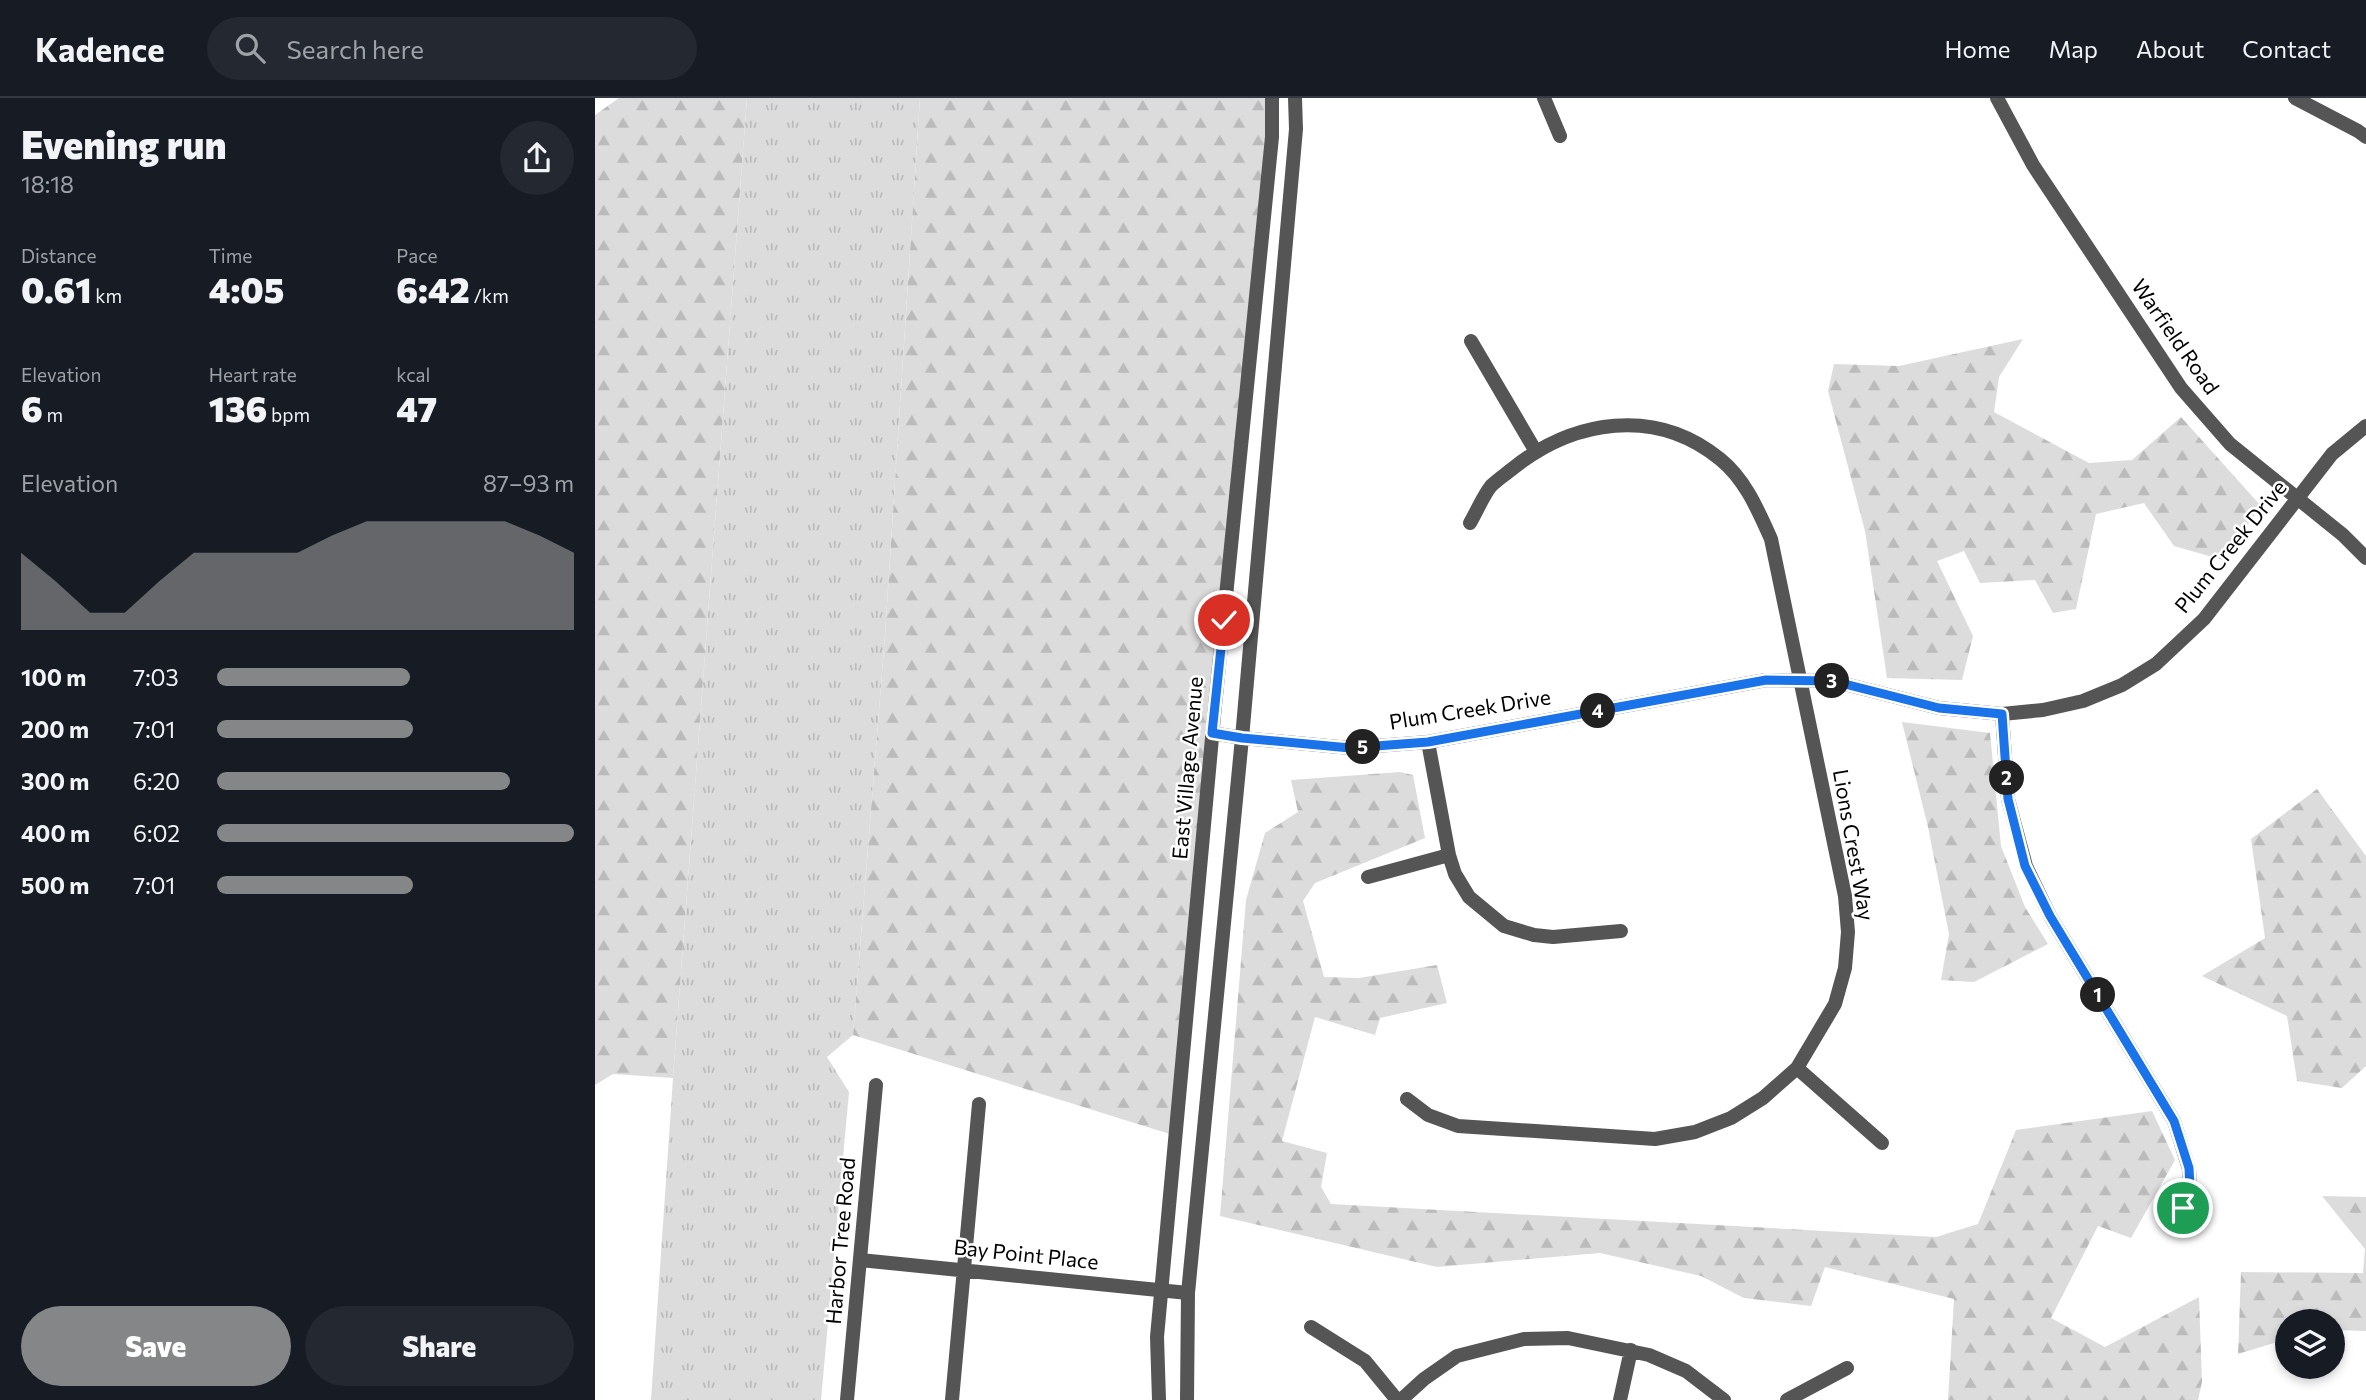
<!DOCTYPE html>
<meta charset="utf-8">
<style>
body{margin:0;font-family:Commissioner,sans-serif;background:#242831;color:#f1f3f6;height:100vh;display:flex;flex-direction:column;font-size:26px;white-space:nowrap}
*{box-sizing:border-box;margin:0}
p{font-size:23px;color:#9ea1a6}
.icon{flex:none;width:38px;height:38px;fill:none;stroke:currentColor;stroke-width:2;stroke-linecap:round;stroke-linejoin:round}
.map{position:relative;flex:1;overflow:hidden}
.details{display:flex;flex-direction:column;background:#171b24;width:595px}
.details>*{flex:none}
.controls{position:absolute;left:1680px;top:1211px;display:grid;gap:14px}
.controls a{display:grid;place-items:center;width:70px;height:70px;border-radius:50%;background:#171b24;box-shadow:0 4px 10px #0003;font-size:35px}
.pin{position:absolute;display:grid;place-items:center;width:60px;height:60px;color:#fff;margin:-30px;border:4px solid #fff;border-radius:50%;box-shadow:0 2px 7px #0007}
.km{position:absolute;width:35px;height:35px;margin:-18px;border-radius:50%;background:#222;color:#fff;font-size:19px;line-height:35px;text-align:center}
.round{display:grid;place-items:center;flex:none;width:74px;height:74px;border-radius:37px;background:#242831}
.summary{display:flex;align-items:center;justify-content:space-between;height:119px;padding:0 21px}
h1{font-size:38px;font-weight:800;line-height:52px}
.stats{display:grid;grid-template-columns:repeat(3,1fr);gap:10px;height:119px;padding:7px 21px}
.stats div{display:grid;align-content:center}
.stats b{font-size:35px;font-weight:800}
.stats small{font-size:19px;font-weight:400}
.stats p{font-size:19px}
.chart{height:196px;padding:14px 21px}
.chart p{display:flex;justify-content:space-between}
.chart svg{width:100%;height:126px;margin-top:7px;fill:#858687;opacity:.7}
.action{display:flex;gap:14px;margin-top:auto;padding:14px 21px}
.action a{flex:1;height:80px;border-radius:42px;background:#858687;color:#fff;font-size:28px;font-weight:800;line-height:80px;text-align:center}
.action a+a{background:#242831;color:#f1f3f6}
ul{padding:0 21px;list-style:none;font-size:23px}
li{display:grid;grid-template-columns:112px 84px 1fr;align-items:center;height:52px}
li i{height:18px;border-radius:9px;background:#858687}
header{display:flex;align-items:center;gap:42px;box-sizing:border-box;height:98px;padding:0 35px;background:#171b24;border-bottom:2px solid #363941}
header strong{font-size:33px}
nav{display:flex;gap:38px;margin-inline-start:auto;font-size:24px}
.search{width:490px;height:63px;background:#242831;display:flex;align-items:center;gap:18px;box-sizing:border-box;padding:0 24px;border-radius:38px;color:#9ea1a6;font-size:26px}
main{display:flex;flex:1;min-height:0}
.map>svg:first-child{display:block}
.grass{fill:url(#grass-tufts)}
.forest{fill:url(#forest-firs)}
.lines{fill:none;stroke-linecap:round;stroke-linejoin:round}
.minor{stroke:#555;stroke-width:14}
.tertiary{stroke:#555;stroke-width:14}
.route-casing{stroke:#fff;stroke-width:14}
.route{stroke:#1a73e8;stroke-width:9}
.labels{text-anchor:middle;stroke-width:5;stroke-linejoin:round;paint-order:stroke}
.street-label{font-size:21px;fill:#000;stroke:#fff}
</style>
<header>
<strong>Kadence</strong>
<div class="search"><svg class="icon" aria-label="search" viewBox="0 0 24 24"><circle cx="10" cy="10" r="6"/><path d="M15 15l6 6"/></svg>Search here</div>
<nav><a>Home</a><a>Map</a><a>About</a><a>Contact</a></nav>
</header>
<main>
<section class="details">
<div class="summary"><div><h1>Evening run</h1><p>18:18</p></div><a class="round"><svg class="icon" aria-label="share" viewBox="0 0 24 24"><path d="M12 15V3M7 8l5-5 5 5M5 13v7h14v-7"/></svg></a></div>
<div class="stats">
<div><p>Distance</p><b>0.61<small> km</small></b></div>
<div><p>Time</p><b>4:05</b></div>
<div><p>Pace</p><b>6:42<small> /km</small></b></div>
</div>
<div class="stats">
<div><p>Elevation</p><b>6<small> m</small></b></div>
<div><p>Heart rate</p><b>136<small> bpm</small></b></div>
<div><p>kcal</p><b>47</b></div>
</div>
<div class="chart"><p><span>Elevation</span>87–93 m</p>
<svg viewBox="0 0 160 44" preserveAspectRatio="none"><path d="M0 44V17L10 27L20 38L30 38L40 27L50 17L60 17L70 17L80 17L90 11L100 6L110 6L120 6L130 6L140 6L150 11L160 17V44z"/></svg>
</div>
<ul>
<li><b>100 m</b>7:03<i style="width:54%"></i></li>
<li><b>200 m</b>7:01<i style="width:55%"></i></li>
<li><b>300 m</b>6:20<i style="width:82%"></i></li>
<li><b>400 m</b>6:02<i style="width:100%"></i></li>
<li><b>500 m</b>7:01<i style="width:55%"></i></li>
</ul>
<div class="action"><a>Save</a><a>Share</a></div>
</section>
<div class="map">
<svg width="1771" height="1302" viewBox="0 0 1771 1302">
<defs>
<pattern id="grass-tufts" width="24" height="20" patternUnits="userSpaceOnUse" patternTransform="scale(1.75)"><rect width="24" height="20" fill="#dcdcdc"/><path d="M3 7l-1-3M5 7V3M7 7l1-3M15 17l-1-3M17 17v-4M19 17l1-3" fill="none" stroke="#bbb"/></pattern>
<pattern id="forest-firs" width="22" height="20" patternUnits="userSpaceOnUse" patternTransform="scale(1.75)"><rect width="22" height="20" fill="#dcdcdc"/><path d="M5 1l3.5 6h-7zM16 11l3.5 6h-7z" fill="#bbb"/></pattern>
</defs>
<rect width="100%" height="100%" fill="#fff"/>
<path class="grass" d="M152,0H325L290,537L258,937L232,959L254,994L226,1302H56L78,980Z"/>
<path class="forest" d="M24,0H152L78,980L18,976L0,987V17Z
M325,0H677L581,1038L258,937L290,537Z
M1428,241L1404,279L1399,314L1494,365L1537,362L1586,319L1666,408L1628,462L1579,448L1549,405L1501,416L1481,511L1458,515L1440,482L1385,485L1369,453L1342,463L1378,538L1367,582L1292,580L1270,433L1233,293L1239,266L1304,268Z
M1307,624L1395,635L1406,748L1430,809L1453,846L1379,884L1346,882L1354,836L1333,729Z
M805,674L818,677L830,740L720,785L708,803L729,879L764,880L842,867L852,905L785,920L780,937L720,919L687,1043L732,1055L726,1089L736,1106L1341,1139L1383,1126L1421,1032L1557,1013L1580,1062L1536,1140L1503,1128L1456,1220L1510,1249L1604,1199L1607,1284L1603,1302H1353L1359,1201L1230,1169L1216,1208L1149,1200L1106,1178L1005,1155L842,1169L625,1118L651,802L670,735L703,714L696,682Z
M1722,691L1771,758V968L1747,990L1702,983L1692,918L1607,878L1670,840L1656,741Z
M1727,1098L1771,1099V1233L1738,1232V1223H1692V1241L1643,1256L1646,1174L1768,1175L1770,1151Z"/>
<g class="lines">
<path class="minor" d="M949,0L965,38
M1700,0L1763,33L1771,39
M876,243L940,352
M1407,616L1413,701L1431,768L1455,818L1579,1023L1594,1071L1595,1089L1588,1110
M617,635L647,640L755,650L833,644L1171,582L1238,583L1344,610L1407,616L1448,612L1488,603L1527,587L1561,566L1609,521L1737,356L1771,328
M833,644L854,757L860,776L874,799L909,828L939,837L958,839L1026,833
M773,779L854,757
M1202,970L1287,1045
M812,1001L833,1017L863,1028L1060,1041L1100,1034L1136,1020L1168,1000L1202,970L1240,906L1250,870L1253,834L1250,798L1176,441C1163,412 1150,381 1125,361C1060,308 978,322 917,371C911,376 902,382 896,388C888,398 882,413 875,425
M265,1162L593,1195
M716,1229L770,1263L802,1302
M252,1302L281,987
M357,1302L384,1006
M806,1302L829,1281L862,1258L929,1241L973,1240L1054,1257L1091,1273L1129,1302
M1025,1302L1036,1252
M1192,1302L1252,1270"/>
<path class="tertiary" d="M1402,0L1438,67L1586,290L1635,346L1748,437L1771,460
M564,1302L562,1239L619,618L677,39V0
M592,1302L593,1195L647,640L701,31L700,0"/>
</g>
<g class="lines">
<g class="route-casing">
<path id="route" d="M629,522L617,635L647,640L755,650L833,644L1171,582L1238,583L1344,610L1407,616L1413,701L1430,768L1455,818L1579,1023L1594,1070L1595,1089L1588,1110"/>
</g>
<use href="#route" class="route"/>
</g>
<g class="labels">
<g class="street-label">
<text transform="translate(1580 239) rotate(55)" y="7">Warfield Road</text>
<text transform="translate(1636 449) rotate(-51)" y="7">Plum Creek Drive</text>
<text transform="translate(875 612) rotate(-9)" y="7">Plum Creek Drive</text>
<text transform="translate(593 670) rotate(-85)" y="7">East Village Avenue</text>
<text transform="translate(1258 747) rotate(80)" y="7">Lions Crest Way</text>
<text transform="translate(246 1143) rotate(-85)" y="7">Harbor Tree Road</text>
<text transform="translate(431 1157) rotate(6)" y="7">Bay Point Place</text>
</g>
</g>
</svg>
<div class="controls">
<a><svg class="icon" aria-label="layers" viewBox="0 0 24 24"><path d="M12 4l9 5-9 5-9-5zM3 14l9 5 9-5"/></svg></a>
</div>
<div class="pin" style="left:1588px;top:1110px;background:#1e9e55"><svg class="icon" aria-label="arrive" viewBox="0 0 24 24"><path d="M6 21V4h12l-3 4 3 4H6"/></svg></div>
<div class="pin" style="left:629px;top:522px;background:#d93025"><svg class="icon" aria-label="check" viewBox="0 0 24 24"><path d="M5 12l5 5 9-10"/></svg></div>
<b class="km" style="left:1503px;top:897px">1</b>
<b class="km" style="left:1412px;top:680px">2</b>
<b class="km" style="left:1237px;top:583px">3</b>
<b class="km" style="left:1003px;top:613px">4</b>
<b class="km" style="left:768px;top:649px">5</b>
</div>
</main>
